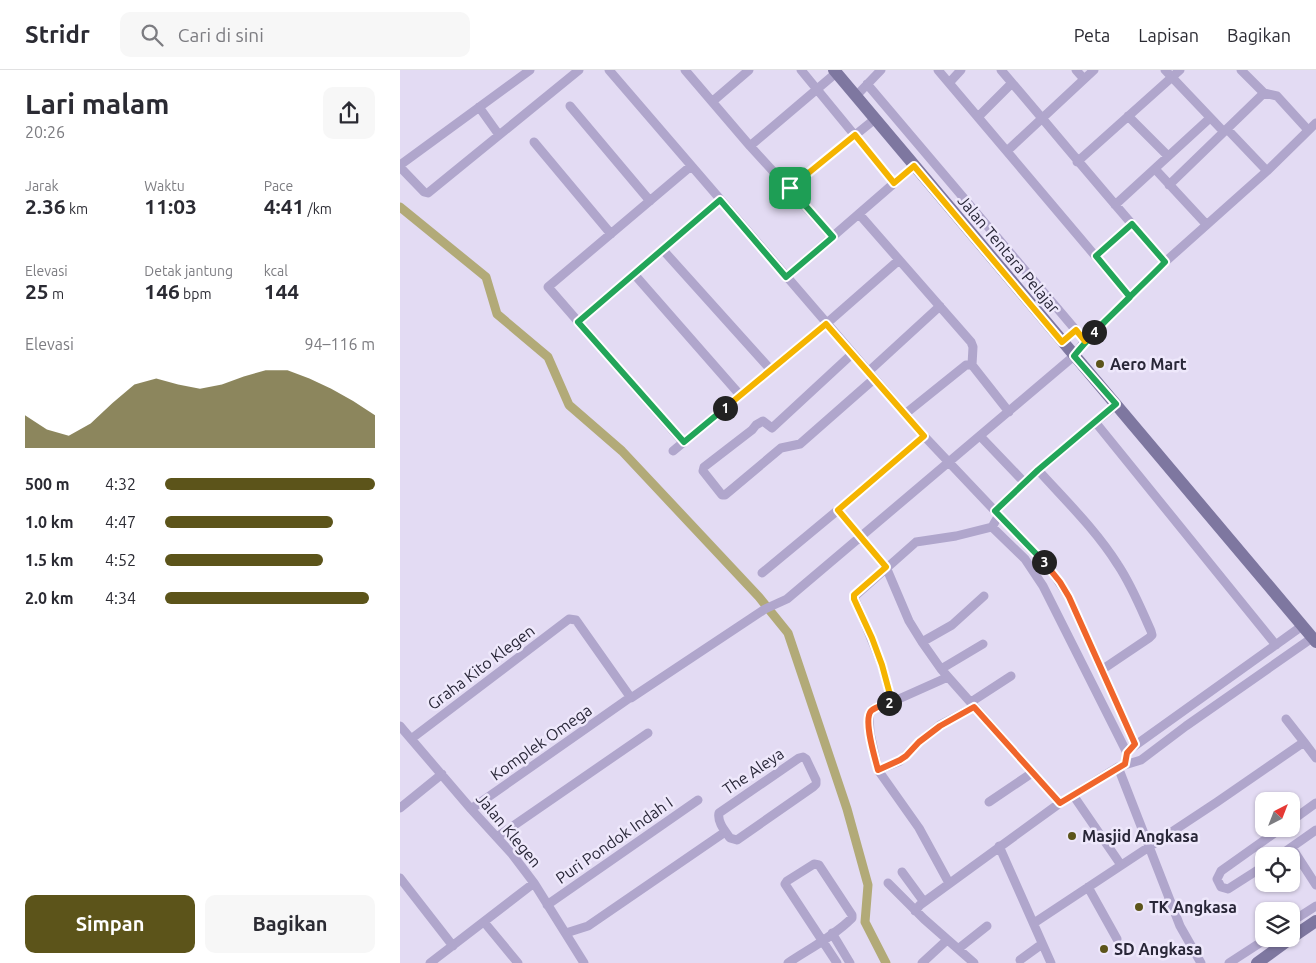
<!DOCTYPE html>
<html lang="id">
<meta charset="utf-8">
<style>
body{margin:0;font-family:Ubuntu,sans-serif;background:#f7f7f7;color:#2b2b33;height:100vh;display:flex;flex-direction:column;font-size:19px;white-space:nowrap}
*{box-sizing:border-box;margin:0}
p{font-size:16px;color:#7c7c81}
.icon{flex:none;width:28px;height:28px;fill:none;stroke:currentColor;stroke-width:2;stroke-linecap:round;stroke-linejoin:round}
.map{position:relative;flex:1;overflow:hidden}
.panel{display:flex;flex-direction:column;background:#fff;width:400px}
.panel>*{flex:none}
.needle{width:32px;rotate:42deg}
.controls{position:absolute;left:855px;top:722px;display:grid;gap:10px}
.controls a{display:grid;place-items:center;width:45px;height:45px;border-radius:10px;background:#fff;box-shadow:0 1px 4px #0004;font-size:25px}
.pin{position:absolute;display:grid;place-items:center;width:42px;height:42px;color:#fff;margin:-21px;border-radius:10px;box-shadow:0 2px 8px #0006}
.km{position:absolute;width:25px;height:25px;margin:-12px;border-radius:50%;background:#222;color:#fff;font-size:14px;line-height:25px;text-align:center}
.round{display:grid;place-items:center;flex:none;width:52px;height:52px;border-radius:10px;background:#f7f7f7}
.summary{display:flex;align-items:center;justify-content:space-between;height:85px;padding:0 25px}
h1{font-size:28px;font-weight:700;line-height:38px}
.stats{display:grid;grid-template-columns:repeat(3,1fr);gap:8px;height:85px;padding:5px 25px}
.stats div{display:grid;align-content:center}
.stats b{font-size:21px;font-weight:700}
.stats small{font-size:14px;font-weight:400}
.stats p{font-size:14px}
.chart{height:140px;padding:10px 25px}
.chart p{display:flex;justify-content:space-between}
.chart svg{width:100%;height:90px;margin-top:5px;fill:#5c541a;opacity:.7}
.primary-button{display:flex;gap:10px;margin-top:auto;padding:10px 25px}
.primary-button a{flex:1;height:58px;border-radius:10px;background:#5c541a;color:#fff;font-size:20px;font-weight:700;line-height:58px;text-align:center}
.primary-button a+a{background:#f7f7f7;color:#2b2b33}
ul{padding:0 25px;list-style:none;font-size:16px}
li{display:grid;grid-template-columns:80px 60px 1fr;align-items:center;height:38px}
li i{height:12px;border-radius:6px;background:#5c541a}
header{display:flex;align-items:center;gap:30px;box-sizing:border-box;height:70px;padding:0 25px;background:#fff;border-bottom:1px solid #e1e1e2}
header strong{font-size:24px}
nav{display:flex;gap:28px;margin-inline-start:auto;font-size:18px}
.search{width:350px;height:45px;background:#f7f7f7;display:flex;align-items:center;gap:12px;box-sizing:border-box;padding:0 18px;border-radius:10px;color:#7c7c81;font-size:19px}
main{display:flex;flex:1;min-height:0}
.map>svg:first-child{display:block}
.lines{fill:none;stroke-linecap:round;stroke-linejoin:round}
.canal{stroke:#b2aa78;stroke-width:9}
.minor{stroke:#b0a6cc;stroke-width:9}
.secondary{stroke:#7e77a0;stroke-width:12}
.split-1-casing{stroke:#fff;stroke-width:10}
.split-2-casing{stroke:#fff;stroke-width:10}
.split-3-casing{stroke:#fff;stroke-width:10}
.split-4-casing{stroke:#fff;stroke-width:10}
.split-5-casing{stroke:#fff;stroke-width:10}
.split-1{stroke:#22a559;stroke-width:6}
.split-2{stroke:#f5b400;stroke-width:6}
.split-3{stroke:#f0652b;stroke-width:6}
.split-4{stroke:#22a559;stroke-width:6}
.split-5{stroke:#f5b400;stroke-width:6}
.poi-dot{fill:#5c541a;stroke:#eee8fb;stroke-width:2}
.labels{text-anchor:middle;stroke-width:5;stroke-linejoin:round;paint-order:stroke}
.street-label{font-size:16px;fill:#292738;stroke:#eee8fb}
.poi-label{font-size:16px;font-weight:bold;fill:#292738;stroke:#eee8fb;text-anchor:start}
</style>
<header>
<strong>Stridr</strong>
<div class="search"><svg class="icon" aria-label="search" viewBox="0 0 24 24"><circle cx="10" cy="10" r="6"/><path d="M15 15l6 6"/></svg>Cari di sini</div>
<nav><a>Peta</a><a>Lapisan</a><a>Bagikan</a></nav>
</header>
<main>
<section class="panel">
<div class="summary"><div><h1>Lari malam</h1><p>20:26</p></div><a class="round"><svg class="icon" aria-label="share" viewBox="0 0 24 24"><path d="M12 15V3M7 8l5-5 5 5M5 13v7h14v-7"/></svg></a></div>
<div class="stats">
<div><p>Jarak</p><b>2.36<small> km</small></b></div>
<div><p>Waktu</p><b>11:03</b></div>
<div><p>Pace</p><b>4:41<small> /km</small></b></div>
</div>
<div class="stats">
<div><p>Elevasi</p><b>25<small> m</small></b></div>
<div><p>Detak jantung</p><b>146<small> bpm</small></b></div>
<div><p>kcal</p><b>144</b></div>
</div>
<div class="chart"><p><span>Elevasi</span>94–116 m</p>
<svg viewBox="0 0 160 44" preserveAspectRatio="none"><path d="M0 44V28L10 35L20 38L30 32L40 22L50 13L60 10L70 13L80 15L90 13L100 9L110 6L120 6L130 10L140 15L150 21L160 28V44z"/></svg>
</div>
<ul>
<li><b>500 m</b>4:32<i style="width:100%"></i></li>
<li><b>1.0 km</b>4:47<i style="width:80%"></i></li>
<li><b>1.5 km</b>4:52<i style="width:75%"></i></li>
<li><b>2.0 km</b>4:34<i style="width:97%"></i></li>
</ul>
<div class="primary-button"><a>Simpan</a><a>Bagikan</a></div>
</section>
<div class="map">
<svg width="916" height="893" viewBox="0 0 916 893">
<rect width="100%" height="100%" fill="#e3dbf3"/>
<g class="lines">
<path class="canal" d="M0,137L86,207L97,244L148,287L169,335L222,381L359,527L388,563L447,739L468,815L465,852L486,893"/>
<path class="minor" d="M209,0L524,366L650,499L669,527L735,674
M285,0L350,76L433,167
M401,0L494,113
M538,0L730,227
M601,0C656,64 709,129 765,192
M676,0L684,9
M765,0L824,62
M841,0L864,23
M549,13L561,0
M467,14L685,271
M456,26L481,0
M313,31L349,0
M170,36L250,131
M79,37L99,65
M728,46L768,86
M578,47L612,13
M827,59L867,101
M134,72L211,164
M350,76L436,3
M607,81L694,0
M677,92L780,0
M0,95L130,0
M0,97L24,122L28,123L179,0
M755,99L806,154
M769,115L864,23L877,26L908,60
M390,118L475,49
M715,135L810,48
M459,144L571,272L573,277L572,295L609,342
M263,180L371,300
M696,186L732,154
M234,204L340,325
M386,207L514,96
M178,252L320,130
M452,284L372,358L363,351L356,355L352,360L304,397L303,401L322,425H325L381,378L400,374L474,309
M468,302L540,236
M505,344L566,295H572
M696,353L876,575
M524,366L438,440L486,497L509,551L522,572L541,599L660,733
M580,366L625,413
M283,372L148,217L291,96
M273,381L426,254L499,190
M638,400C666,431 696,460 718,495C732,516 741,539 751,561L752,565L749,568L703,599
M595,441L638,400L717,334
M592,457L625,489L643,516L727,683
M362,503L438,440
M522,572L552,555L584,526
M541,599L583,574
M492,632L548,607
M571,632L611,606
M886,649L904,672
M0,656L71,739L112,784L134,813L184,893
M11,669L169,549L176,550L231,628L365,539L387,529L674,286L685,271L765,192L867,101L916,53
M733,677L902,556
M403,687L406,689L416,710V714L413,717L337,770L330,768C325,761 317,752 319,743L399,688Z
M718,697L780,856L801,893
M478,700L500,691L519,672L540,655L574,637
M673,725L721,795
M589,732L632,703
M0,738L42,704
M71,739L228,629
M891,751L916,733
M97,767L248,663
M599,776L651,893
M892,778L916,815
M879,786L916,760
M864,796L828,819L821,817L817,809L821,801L880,759
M502,802L524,832
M0,808L53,876
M488,813L524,849L574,893
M549,813L519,758L478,700L470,663L469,646L470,642L473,639L492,632L482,595L454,527L516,472L556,466L592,457L599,445
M688,817L717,869
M147,835L298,730
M515,841L520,835L660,733L718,697L741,690L786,656L912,568
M84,852L118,893
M891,852L916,836
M634,853L817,732L904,672L916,688
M166,863L188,856L325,762
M432,863L450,893
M558,879L587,856
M620,890L642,874
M30,893L134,813
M388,893C409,879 434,866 452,848V845L419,795L414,794L387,811L385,814L437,893
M522,893L547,870
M829,893L866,869"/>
<path class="secondary" d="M434,0L916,572
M891,868L916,851
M857,893L890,869"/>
</g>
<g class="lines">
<g class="split-1-casing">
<path id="split-1" d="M325,338L284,372L178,252L320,130L386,207L433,167L390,118"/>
</g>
<g class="split-2-casing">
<path id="split-2" d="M325,338L426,254L524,366L438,440L486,497L454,525V529L472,568L482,595L492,632L489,633"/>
</g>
<g class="split-3-casing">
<path id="split-3" d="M489,633C484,635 475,637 471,641C463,650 475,688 478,700L500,690L506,686L519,672L540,656L574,637L660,733L725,694L727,683L735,674L669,527L660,512L644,492"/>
</g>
<g class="split-4-casing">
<path id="split-4" d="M644,492L595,441L638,400L716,334L674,286C701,252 735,223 765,192L732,154L696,186L730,227L694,262"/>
</g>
<g class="split-5-casing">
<path id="split-5" d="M390,118L455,65L494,113L514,96L662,272L676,260L685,271L694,262"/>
</g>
<use href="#split-1" class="split-1"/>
<use href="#split-2" class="split-2"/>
<use href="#split-3" class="split-3"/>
<use href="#split-4" class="split-4"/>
<use href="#split-5" class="split-5"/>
</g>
<g class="poi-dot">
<circle cx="700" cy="294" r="5"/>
<circle cx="672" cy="766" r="5"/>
<circle cx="739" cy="837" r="5"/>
<circle cx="704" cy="879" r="5"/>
</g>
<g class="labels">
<g class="street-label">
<text transform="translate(609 184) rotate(50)" y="6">Jalan Tentara Pelajar</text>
<text transform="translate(81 597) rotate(-37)" y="6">Graha Kito Klegen</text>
<text transform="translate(141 672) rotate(-35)" y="6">Komplek Omega</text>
<text transform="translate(353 701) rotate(-34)" y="6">The Aleya</text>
<text transform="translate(109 760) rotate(50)" y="6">Jalan Klegen</text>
<text transform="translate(214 770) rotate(-35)" y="6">Puri Pondok Indah I</text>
</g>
<g class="poi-label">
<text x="710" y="300">Aero Mart</text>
<text x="682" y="772">Masjid Angkasa</text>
<text x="749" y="843">TK Angkasa</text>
<text x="714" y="885">SD Angkasa</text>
</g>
</g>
</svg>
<div class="controls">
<a><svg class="needle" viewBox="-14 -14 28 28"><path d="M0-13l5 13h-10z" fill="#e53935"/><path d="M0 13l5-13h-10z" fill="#7c7c81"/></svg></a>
<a><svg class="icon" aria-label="locate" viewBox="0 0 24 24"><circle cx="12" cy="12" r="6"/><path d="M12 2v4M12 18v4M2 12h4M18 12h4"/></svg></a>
<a><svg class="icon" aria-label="layers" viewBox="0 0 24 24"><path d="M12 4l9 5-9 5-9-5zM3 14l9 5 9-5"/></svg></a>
</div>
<div class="pin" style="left:390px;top:118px;background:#1e9e55"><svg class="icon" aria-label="arrive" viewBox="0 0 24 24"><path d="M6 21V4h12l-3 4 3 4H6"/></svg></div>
<b class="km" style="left:325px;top:338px">1</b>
<b class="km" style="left:489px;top:633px">2</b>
<b class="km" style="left:644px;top:492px">3</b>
<b class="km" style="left:694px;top:262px">4</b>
</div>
</main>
